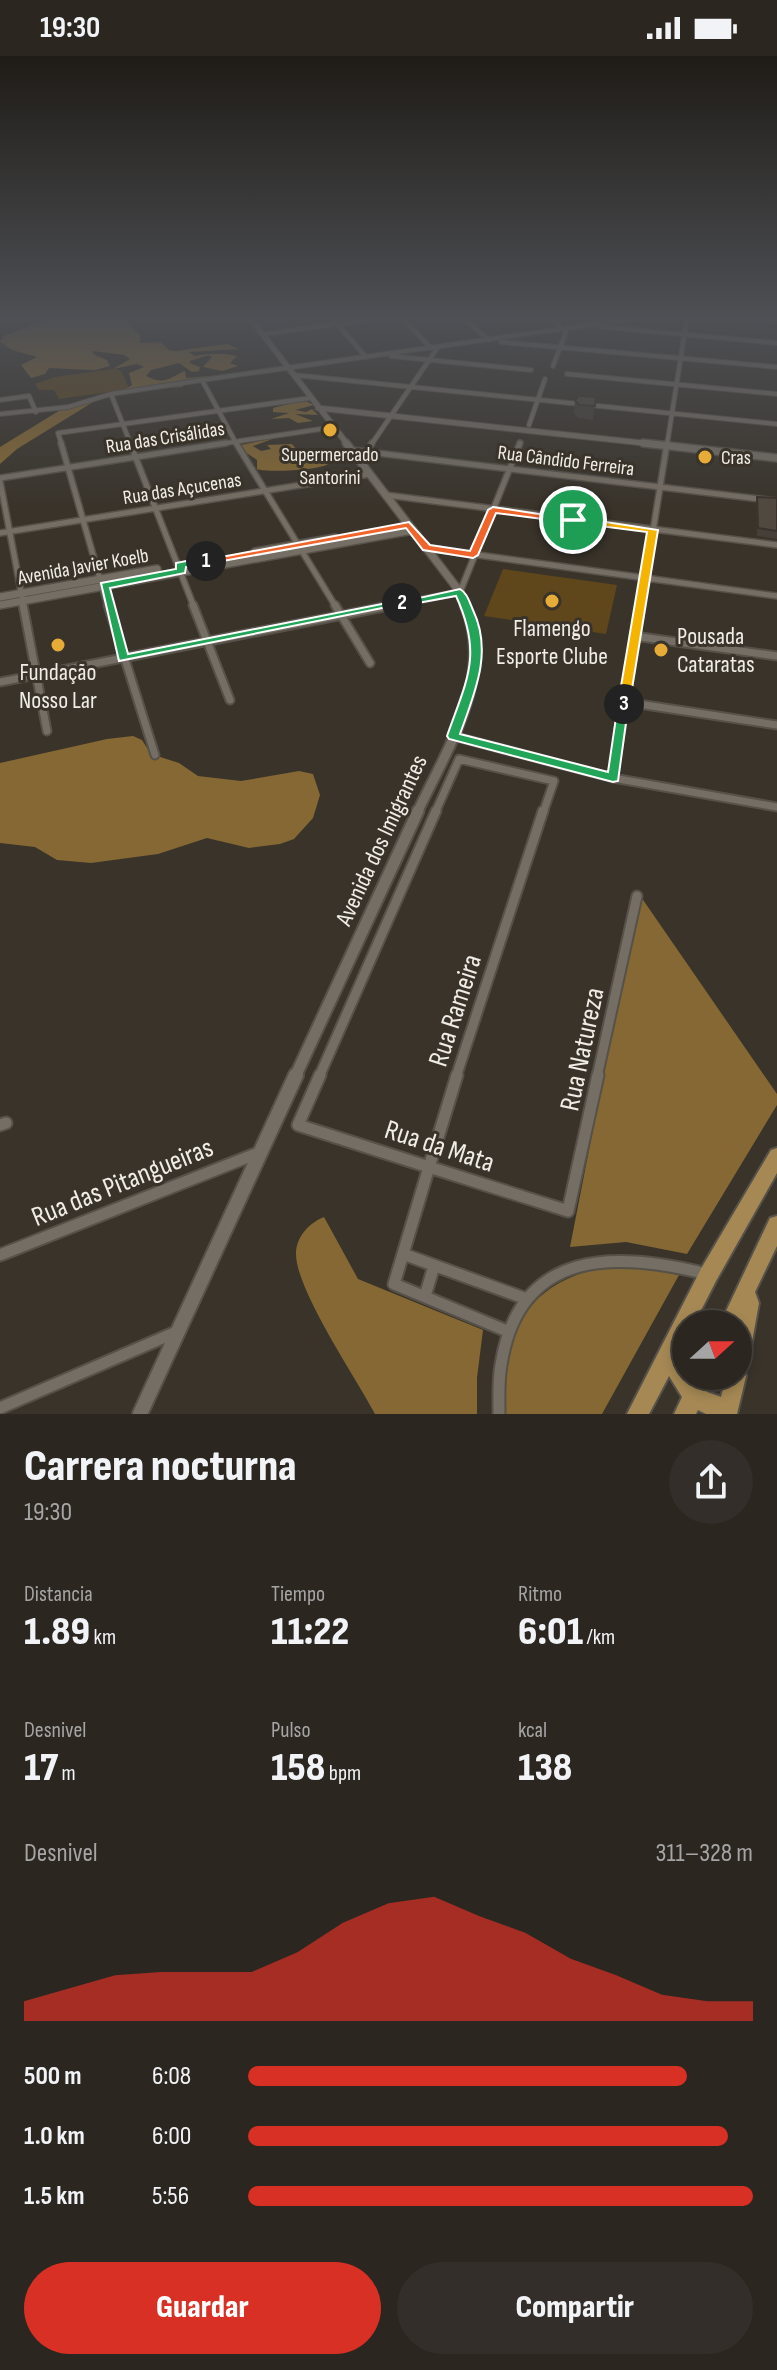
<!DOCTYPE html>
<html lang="es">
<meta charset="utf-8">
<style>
body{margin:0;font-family:"Sofia Sans Condensed",sans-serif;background:#332e29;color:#f1f3f6;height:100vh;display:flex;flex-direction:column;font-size:30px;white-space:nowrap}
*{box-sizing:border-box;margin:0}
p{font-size:26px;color:#a6a5a5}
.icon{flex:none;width:44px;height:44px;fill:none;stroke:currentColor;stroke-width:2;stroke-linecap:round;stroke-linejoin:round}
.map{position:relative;height:1358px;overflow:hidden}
.sheet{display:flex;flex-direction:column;background:#2b2620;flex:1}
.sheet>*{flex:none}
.needle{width:52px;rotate:69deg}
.fabs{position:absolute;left:672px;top:1254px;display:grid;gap:16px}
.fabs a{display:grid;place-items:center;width:80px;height:80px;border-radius:50%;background:#2b2620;box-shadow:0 4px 12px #0003,0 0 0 2px #47433e;font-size:40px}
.pin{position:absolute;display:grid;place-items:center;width:68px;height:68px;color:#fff;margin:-34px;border:4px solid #fff;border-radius:50%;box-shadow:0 2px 8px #0007}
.km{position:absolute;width:40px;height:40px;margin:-20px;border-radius:50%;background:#222;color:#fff;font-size:22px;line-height:40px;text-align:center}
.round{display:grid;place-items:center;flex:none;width:84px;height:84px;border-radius:42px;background:#332e29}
.summary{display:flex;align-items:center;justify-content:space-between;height:136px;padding:0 24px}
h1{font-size:44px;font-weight:800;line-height:60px}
.stats{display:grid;grid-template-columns:repeat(3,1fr);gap:12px;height:136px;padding:8px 24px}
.stats div{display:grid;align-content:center}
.stats b{font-size:40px;font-weight:800}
.stats small{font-size:22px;font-weight:400}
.stats p{font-size:22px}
.chart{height:224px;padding:16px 24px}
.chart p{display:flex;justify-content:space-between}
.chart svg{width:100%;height:144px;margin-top:8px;fill:#d93025;opacity:.7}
.primary-button{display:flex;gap:16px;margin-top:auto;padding:16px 24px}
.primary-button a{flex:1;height:92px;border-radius:48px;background:#d93025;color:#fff;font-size:32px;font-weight:800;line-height:92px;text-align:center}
.primary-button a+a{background:#332e29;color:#f1f3f6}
ul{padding:0 24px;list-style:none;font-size:26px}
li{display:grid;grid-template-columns:128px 96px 1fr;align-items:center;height:60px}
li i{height:20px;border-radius:10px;background:#d93025}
.status{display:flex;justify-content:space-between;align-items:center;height:56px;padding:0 40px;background:#2b2620;direction:ltr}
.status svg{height:22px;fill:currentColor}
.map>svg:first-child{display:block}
.green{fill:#5f471b}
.forest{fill:#856833}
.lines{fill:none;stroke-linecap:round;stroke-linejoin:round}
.minor-far4-casing{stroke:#565149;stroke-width:6}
.minor-far3-casing{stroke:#565149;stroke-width:8}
.minor-far2-casing{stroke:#565149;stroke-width:11}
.minor-far1-casing{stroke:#565149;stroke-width:13}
.minor-casing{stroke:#565149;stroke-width:15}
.tertiary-far4-casing{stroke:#565149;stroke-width:7}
.tertiary-far3-casing{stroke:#565149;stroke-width:10}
.tertiary-far2-casing{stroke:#565149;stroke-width:13}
.tertiary-far1-casing{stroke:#565149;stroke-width:15}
.tertiary-casing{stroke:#565149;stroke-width:18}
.primary-casing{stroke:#565149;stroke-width:4}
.minor-far4{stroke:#756e64;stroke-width:4}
.minor-far3{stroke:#756e64;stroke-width:5}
.minor-far2{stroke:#756e64;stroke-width:7}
.minor-far1{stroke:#756e64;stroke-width:9}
.minor{stroke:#756e64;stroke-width:11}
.tertiary-far4{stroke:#756e64;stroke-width:5}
.tertiary-far3{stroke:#756e64;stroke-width:7}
.tertiary-far2{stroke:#756e64;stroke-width:9}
.tertiary-far1{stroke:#756e64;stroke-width:11}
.tertiary{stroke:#756e64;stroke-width:14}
.primary{fill:#a58854;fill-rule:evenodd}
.wall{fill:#453f37}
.building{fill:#504940;stroke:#38332d;stroke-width:2}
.split-1{fill:#f0652b;stroke:#fff;stroke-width:2}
.split-2{fill:#22a559;stroke:#fff;stroke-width:2}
.split-3{fill:#22a559;stroke:#fff;stroke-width:2}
.split-4{fill:#f5b400;stroke:#fff;stroke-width:2}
.poi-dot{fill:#e7ac37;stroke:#39332a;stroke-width:3}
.labels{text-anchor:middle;stroke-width:6;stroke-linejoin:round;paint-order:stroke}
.far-street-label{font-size:20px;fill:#f0ece6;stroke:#39332a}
.far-poi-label{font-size:20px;fill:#f0ece6;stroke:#39332a}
.poi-label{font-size:24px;fill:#f0ece6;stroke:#39332a}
.street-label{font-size:24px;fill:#f0ece6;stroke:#39332a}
.near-street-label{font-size:28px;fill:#f0ece6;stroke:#39332a}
</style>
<div class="status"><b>19:30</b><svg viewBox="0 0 49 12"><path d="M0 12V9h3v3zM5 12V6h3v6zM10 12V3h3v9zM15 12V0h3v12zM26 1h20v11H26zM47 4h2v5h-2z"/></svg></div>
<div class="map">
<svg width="777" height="1358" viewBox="0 0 777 1358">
<rect width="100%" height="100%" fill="#39332a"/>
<path class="green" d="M113,313L121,314L129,333L59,343L54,334H39L35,328L55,321Z
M503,513L617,529L606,578L484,560Z"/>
<path class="forest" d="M52,262H134L127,267L140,279V287L161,286L169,294L175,295L227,288L239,293L189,296L195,300C209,297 223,297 237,300L230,307L238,310L222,315L203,311L212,301L209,299L190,305V307L200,311L199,315L192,316L179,307L151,314L146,320C165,330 170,321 185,315L186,322L233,318L183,327V331L122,335L132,329L129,317L144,311L137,308L113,313L130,303L124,299L93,295V298L107,304L110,310L95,314L49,312L45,318L31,322L21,309L37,301L12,294L0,286L4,280Z
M98,343L17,393L0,408V391L62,353Z
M303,344L314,349L295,354L306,356L312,353L318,359L295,358L313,365L298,367L289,362L271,363L289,357L273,356V352Z
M275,382L253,390L261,395L271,393L267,389L292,388L303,401L319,397L328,408C320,414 268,417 257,413V404L245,396L241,389Z
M133,680L142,684L151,698L179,707L198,720L241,725L299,715L313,718L320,739L313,762L294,783L280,788L249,792L207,782L158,798L91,807L57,804L35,791L0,787V707L107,683Z
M639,838L777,1038V1049L687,1198L626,1186L570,1191Z
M324,1161L358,1223L483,1274L477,1322V1358H375C356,1322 296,1234 296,1198C296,1181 309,1167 324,1161Z
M621,1208L679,1219L602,1358H505C501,1270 530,1221 621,1208Z"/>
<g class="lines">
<g class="minor-far4-casing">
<path id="minor-far4" d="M332,262L366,301
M402,262L431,292
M463,262L489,284
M551,262L566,276L553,310
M745,262L777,265
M603,271L777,287
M263,278L383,262
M501,286L777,311
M391,300L531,314
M567,318L777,338
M294,319L777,368
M202,324L237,389
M111,338L131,389
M0,344L29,340L36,356
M0,358L68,351L111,338L202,324L638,262
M529,369L545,323
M62,389L58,377L311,342
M213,389L334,371
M371,389L438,291
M667,389L687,262"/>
</g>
<g class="minor-far3-casing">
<path id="minor-far3" d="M61,387L108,551
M130,387L194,551
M236,387L336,551
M352,394L777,445
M366,396L372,387
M0,422L226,387
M0,425L24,551
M386,439L777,489
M0,477L370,418
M427,492L777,540
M384,551L460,536L520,387
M641,551L667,387"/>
</g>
<g class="minor-far2-casing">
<path id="minor-far2" d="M23,549L47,675
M108,549L155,699
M193,549L230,644
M335,549L370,607
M634,580L777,600
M0,626L394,549
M625,646L777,669
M453,680L613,722L777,751
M613,722L641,549
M435,757L459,703L554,725L543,757"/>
</g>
<g class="minor-far1-casing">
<path id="minor-far1" d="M319,1021L436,755
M456,1021L543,755
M597,1021L637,840"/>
</g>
<g class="minor-casing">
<path id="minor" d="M320,1019L298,1069L429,1111
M0,1069L6,1067
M429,1111L568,1155L598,1019
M429,1111L394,1228L507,1275
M429,1111L457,1019
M403,1198L524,1242
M0,1199L258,1097
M425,1240L434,1210
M0,1352L174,1277
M499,1358C499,1342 498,1325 501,1309C519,1192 616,1195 707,1218"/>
</g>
<g class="tertiary-far4-casing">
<path id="tertiary-far4" d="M250,262L348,389
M318,352L662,389"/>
</g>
<g class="tertiary-far3-casing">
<path id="tertiary-far3" d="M346,387L460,536L466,551
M643,387L777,402
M255,496L335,482
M0,541L157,513
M0,549L413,474"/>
</g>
<g class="tertiary-far2-casing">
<path id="tertiary-far2" d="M417,757C447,693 495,621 465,549"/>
</g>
<g class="tertiary-far1-casing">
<path id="tertiary-far1" d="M295,1021L418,755"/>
</g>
<g class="tertiary-casing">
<path id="tertiary" d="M140,1358L296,1019"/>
</g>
<g class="primary-casing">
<path id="primary" d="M777,1092V1117L716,1225L694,1268H686V1285L681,1294L686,1311V1320H714L707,1336L721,1341L726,1320H738V1268H720L770,1162L777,1160V1190L755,1236L759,1247L748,1308L745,1316L746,1320L737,1358H706L698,1354L696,1358H674L682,1341L669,1320L649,1358H627L702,1211L771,1094Z"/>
</g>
<use href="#minor-far4" class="minor-far4"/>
<use href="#minor-far3" class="minor-far3"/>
<use href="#minor-far2" class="minor-far2"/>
<use href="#minor-far1" class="minor-far1"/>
<use href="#minor" class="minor"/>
<use href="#tertiary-far4" class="tertiary-far4"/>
<use href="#tertiary-far3" class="tertiary-far3"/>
<use href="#tertiary-far2" class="tertiary-far2"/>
<use href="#tertiary-far1" class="tertiary-far1"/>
<use href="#tertiary" class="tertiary"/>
<use href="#primary" class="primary"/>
</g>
<path class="wall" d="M596,341L593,364L578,362L574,357L575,344Z
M757,441L777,442V483L757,480L756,448Z"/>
<path class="building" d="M579,340L596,341L595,350L579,349L575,344Z
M757,441L777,442V475L758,472Z"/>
<linearGradient id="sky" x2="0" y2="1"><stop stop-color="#1f1c17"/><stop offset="0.58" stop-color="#4e5055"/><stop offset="1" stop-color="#4e5055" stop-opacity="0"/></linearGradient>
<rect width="777" height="452" fill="url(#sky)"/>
<path class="split-1" d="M493,451L578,464L573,467L496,457L478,499L473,502L423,494L406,472L206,508L200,505L409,466L430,489L470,495L488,454Z"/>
<path class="split-2" d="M206,501L211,505L209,507L186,511L185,517L110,532L128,598L402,544L407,547L119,605L101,527L176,513V507Z"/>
<path class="split-3" d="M460,533C467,537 469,545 473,554C493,596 475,636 460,678L608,716L618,648L629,645L618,725L613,726L449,683L447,680C467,623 483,599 456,540L402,550L396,547Z"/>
<path class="split-4" d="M573,461L658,474L629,651L618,648L647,476L569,466Z"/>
<g class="poi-dot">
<circle cx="330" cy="374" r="8"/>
<circle cx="705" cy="401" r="8"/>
<circle cx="552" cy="545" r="8"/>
<circle cx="58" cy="589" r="8"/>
<circle cx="661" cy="594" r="8"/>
</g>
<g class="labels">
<g class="far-street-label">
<text transform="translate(165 381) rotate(-9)" y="7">Rua das Crisálidas</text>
<text transform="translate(566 404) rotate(7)" y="7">Rua Cândido Ferreira</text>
<text transform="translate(182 432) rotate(-9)" y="7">Rua das Açucenas</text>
<text transform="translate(83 510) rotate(-10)" y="7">Avenida Javier Koelb</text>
</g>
<g class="far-poi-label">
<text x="330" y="405">Supermercado<tspan x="330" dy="23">Santorini</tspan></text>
<text x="721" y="408" text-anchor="start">Cras</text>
</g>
<g class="poi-label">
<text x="552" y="580">Flamengo<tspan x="552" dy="28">Esporte Clube</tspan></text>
<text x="677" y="588" text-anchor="start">Pousada<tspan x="677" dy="28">Cataratas</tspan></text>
<text x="58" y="624">Fundação<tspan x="58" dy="28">Nosso Lar</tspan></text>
</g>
<g class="street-label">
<text transform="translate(381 784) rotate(-65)" y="8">Avenida dos Imigrantes</text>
</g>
<g class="near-street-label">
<text transform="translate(454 954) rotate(-72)" y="10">Rua Rameira</text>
<text transform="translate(581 993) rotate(-78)" y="10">Rua Natureza</text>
<text transform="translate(440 1089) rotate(18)" y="10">Rua da Mata</text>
<text transform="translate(122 1125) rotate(-22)" y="10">Rua das Pitangueiras</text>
</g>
</g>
</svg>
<div class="fabs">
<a><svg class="needle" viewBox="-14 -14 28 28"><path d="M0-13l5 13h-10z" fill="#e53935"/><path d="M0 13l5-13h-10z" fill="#a6a5a5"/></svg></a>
</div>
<div class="pin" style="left:573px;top:464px;background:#1e9e55"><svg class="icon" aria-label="arrive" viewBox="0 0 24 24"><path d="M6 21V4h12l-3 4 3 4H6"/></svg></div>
<b class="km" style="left:206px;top:505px">1</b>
<b class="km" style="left:402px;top:547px">2</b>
<b class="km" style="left:624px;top:648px">3</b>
</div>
<section class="sheet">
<div class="summary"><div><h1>Carrera nocturna</h1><p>19:30</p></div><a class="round"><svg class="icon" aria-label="share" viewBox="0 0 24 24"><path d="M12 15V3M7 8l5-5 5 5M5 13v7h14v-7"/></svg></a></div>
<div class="stats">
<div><p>Distancia</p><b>1.89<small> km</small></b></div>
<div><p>Tiempo</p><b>11:22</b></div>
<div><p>Ritmo</p><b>6:01<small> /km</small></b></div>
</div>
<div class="stats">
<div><p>Desnivel</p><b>17<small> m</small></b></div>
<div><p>Pulso</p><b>158<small> bpm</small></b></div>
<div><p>kcal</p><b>138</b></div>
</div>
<div class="chart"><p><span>Desnivel</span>311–328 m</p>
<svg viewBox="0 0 160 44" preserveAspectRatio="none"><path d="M0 44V38L10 34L20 30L30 29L40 29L50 29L60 23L70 14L80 8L90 6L100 12L110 17L120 25L130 30L140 36L150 38L160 38V44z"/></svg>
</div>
<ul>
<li><b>500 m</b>6:08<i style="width:87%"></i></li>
<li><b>1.0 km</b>6:00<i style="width:95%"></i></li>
<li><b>1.5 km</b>5:56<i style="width:100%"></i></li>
</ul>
<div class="primary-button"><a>Guardar</a><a>Compartir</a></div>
</section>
